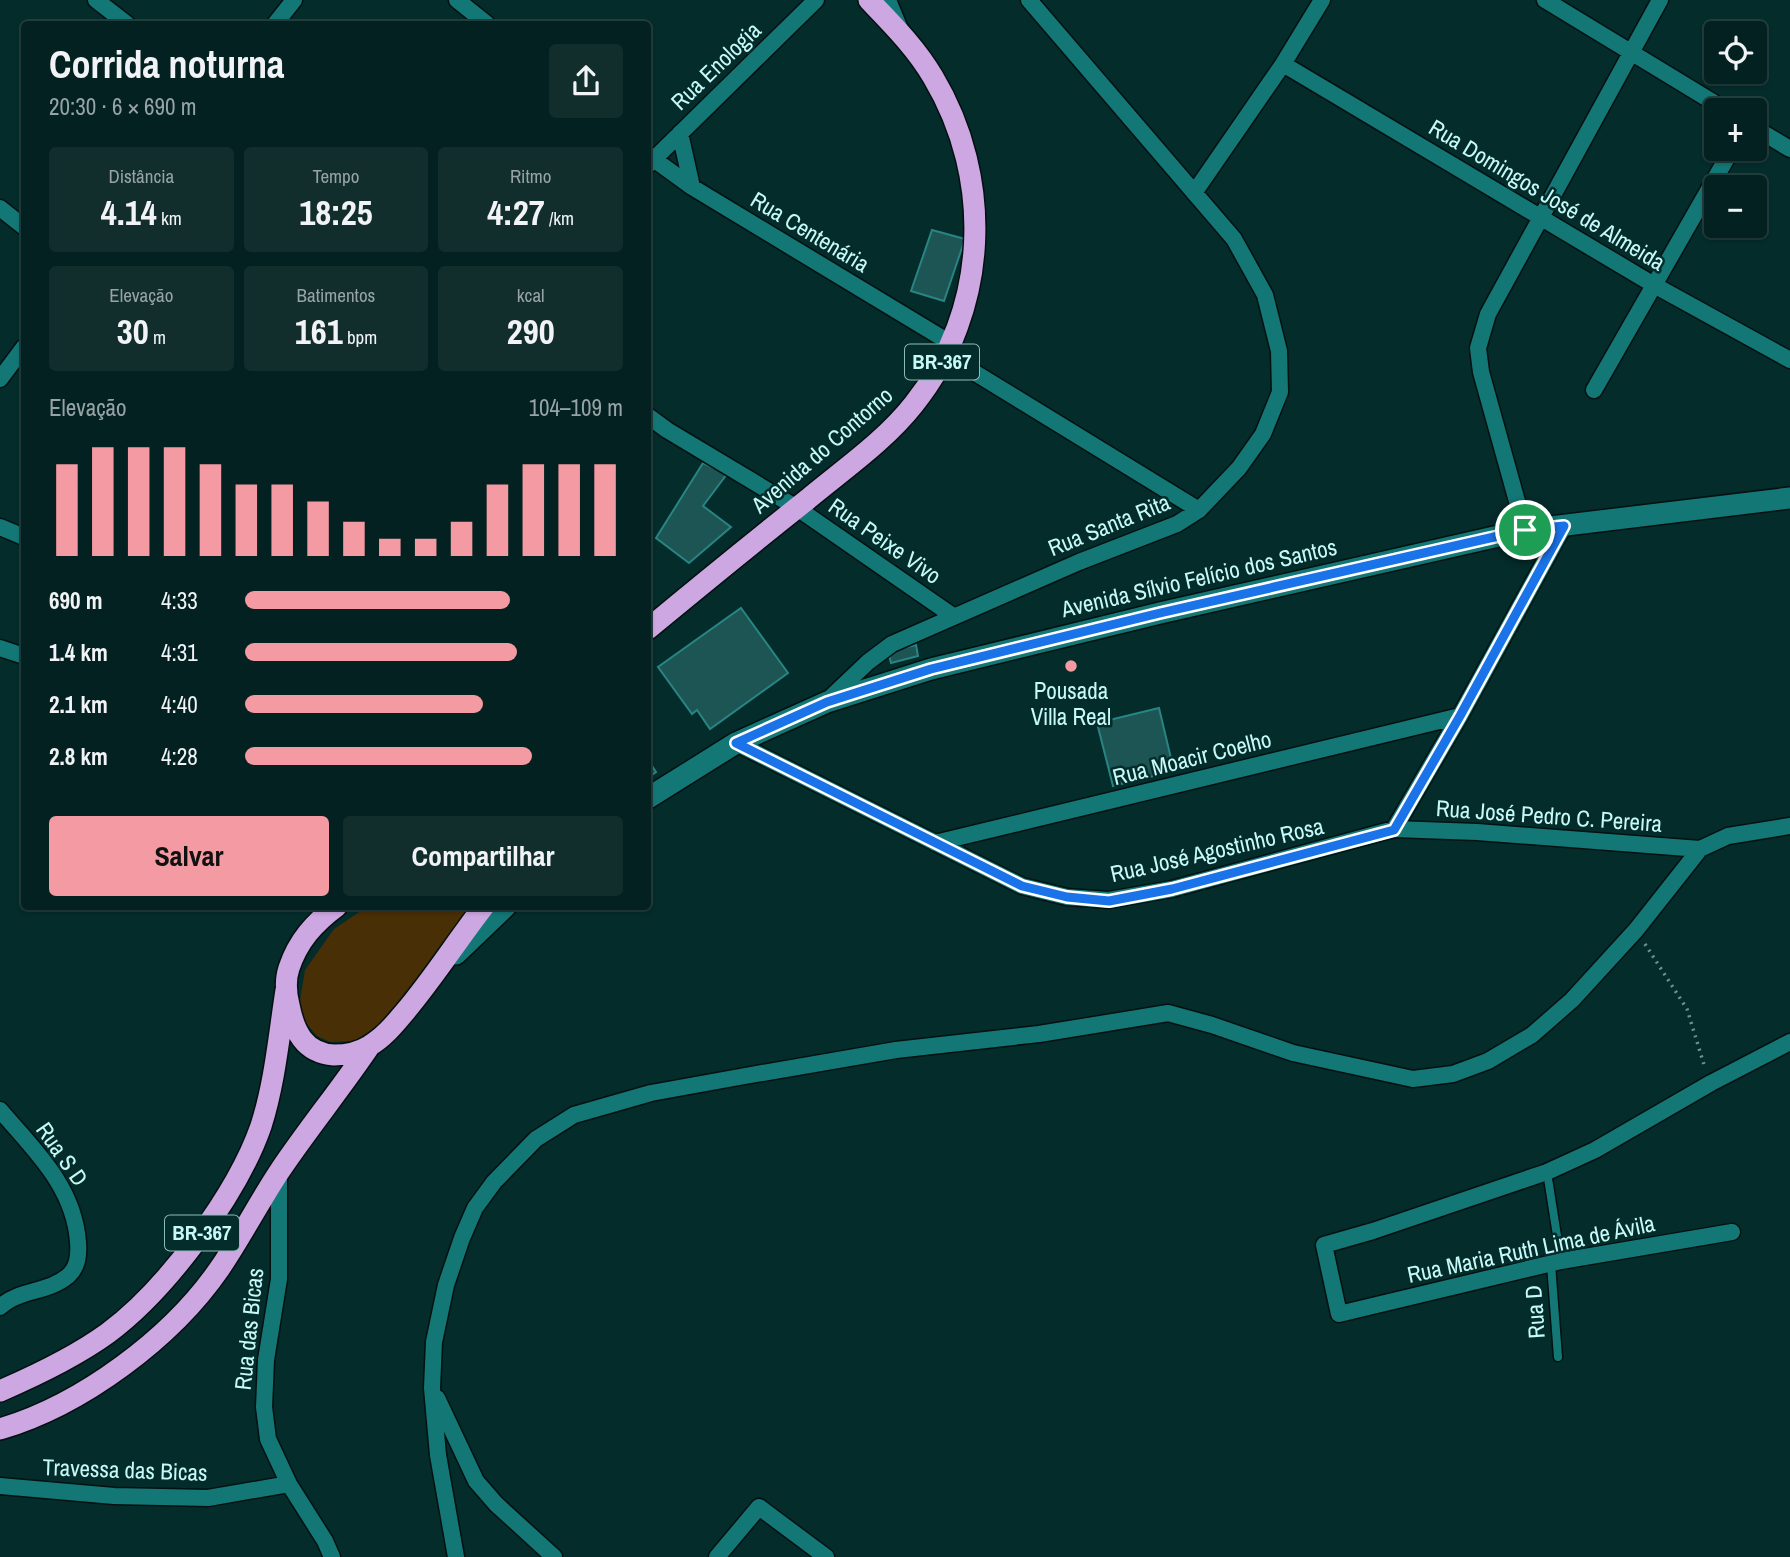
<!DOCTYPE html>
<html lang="pt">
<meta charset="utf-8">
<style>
body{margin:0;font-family:"Archivo Narrow",sans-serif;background:#112e2d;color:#f1f3f6;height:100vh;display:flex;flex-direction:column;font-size:26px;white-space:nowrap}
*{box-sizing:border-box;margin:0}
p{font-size:23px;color:#97a3a5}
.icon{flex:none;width:38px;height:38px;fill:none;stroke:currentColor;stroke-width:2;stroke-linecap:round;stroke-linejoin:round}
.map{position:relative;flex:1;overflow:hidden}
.side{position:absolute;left:21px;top:21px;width:630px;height:889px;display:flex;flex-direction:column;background:#032120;border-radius:7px;box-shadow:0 2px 5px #0004,0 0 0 2px #243e3e}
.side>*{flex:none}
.tools{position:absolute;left:1704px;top:21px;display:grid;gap:14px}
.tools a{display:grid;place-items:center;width:63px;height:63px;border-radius:7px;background:#032120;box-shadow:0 2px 5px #0004,0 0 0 2px #243e3e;font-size:35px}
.pin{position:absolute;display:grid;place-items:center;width:60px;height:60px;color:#fff;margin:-30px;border:4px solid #fff;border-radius:50%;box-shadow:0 2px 7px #0007}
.round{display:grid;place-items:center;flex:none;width:74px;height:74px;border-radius:7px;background:#112e2d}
.headline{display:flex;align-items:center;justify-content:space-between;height:119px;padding:0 28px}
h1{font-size:38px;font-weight:800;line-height:52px}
.metrics{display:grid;grid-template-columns:repeat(3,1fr);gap:10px;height:119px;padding:7px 28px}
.metrics div{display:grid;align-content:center;border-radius:7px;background:#112e2d;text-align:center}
.metrics b{font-size:35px;font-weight:800}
.metrics small{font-size:19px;font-weight:400}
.metrics p{font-size:19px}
.chart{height:196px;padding:14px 28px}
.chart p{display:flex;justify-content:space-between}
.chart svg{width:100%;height:126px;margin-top:7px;stroke:#f49aa2;stroke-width:6}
.primary-button{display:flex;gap:14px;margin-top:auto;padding:14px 28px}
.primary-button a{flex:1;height:80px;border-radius:7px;background:#f49aa2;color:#111;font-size:28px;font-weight:800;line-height:80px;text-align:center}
.primary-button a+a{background:#112e2d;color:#f1f3f6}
ul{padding:0 28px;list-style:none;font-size:23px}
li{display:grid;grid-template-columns:112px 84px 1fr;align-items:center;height:52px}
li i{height:18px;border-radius:9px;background:#f49aa2}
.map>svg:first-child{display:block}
.green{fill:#482f05}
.building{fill:#1d5454;stroke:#288584;stroke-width:2}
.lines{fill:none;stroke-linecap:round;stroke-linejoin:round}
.lane-casing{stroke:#041111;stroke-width:11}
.street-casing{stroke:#041111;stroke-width:19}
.secondary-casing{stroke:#041111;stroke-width:24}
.highway-casing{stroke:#041111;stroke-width:24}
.path{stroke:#679593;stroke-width:3.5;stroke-dasharray:2 5;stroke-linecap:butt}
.lane{stroke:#137776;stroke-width:8}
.street{stroke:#137776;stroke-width:16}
.secondary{stroke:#137776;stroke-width:21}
.highway{stroke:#cda7e1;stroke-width:21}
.route-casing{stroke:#fff;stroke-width:14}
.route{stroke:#1a73e8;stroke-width:9}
.poi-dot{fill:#f49aa2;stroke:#042c2b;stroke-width:2.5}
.labels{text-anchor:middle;stroke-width:5;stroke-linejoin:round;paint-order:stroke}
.shield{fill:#042c2b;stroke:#8cbcba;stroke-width:2}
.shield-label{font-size:21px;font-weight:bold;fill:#c6faf8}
.street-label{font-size:23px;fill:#c6faf8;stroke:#042c2b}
.poi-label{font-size:23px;fill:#c6faf8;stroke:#042c2b}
</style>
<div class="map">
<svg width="1790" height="1557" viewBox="0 0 1790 1557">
<rect width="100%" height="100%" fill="#042c2b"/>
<path class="green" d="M367,907H474L439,949L385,1021L355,1041L330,1042L317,1036L306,1023L299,1007L305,970L334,929Z"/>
<path class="building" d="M932,230L965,239L944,301L911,291Z
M703,463L727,474L703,506L731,527L689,563L656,538Z
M741,608L788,673L710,729L697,710L692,714L658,667Z
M916,645L918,656L891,663L888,651Z
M1159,708L1174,771L1113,786L1097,723Z
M648,760L656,772L648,778Z"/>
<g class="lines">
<g class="lane-casing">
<path id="lane" d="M1547,1172L1561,1261
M1551,1264L1558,1357"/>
</g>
<g class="street-casing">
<path id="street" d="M96,0L127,24
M457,0L487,24
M888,0L900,29
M1545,0L1726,110
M275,24L294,0
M1283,64L1654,285L1790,360
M1755,128L1790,149
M680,133L692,187
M648,155L692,187L952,344
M648,165L816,0
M1194,193L1283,64L1322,0
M0,208L24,227
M946,355L1199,510
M0,379L24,347
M1594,390L1732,149
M648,416L667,430L797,508L953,616
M0,527L24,537
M1525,530L1481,372L1478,348L1488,314L1660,0
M0,648L24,656
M828,700L868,662L892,644L1079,562L1177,524L1199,510L1239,468L1263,434L1280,392L1279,351L1265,295L1234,239L1029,0
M736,743L1022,886L1067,897L1109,900L1172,889L1394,829L1460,716L1564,526
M1394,829L1477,832L1700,849
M935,843L1460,716
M0,1110C34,1150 74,1186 78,1242C79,1255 78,1267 68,1276C48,1293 19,1289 0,1307
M279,1172V1279L266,1360L264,1407L268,1439L289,1484L325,1541L332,1557
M1732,1232L1561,1261L1339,1314L1324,1245L1373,1231L1547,1172L1595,1150L1711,1083L1790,1042
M437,1398L476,1481L496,1504L554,1557
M0,1486L114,1496L208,1498L289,1484
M456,1557L438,1455L432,1388L434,1342L446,1285L462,1238L475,1208L494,1182L536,1139L574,1115L651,1093L745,1076L896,1050L1039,1034L1168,1013L1212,1025L1293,1053L1413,1079L1453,1074L1488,1061L1532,1035L1572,1000L1636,930L1700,849L1728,836L1790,826
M717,1557L759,1507L826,1557"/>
</g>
<g class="secondary-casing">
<path id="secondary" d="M648,798L736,743L827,702L931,669L1160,613L1525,530L1790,498
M456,954L506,906"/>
</g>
<g class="highway-casing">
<path id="highway" d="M648,629C701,585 754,542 808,499C844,469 885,441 914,404C989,310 994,179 933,77C916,48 892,24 869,0
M337,906C314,923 298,941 289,968C285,980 286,993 289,1005C294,1031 304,1053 334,1055C346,1055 358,1053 369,1046C383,1038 394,1025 404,1013C433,979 456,942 484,906
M0,1391C37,1375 75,1357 108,1333C166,1290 237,1195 261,1126C275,1082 279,1035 286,990
M0,1429C82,1405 172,1338 220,1268C241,1237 258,1204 279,1172C307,1130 340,1090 369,1047"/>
</g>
<path class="path" d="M1645,944L1687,1009L1705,1068"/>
<use href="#lane" class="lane"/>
<use href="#street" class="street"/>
<use href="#secondary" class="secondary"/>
<use href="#highway" class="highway"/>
</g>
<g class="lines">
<g class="route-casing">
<path id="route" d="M1564,526L1460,716L1394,830L1172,889L1109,901L1067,897L1022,886L736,743L827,702L931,669L1160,613L1525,530Z"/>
</g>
<use href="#route" class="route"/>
</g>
<circle class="poi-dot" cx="1071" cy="666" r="7"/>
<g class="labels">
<g class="shield">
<rect x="905" y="344.5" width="74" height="35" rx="5"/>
<rect x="165" y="1215.5" width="74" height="35" rx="5"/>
</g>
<g class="shield-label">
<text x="942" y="369">BR-367</text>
<text x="202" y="1240">BR-367</text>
</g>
<g class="street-label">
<text transform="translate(716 66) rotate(-44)" y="8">Rua Enologia</text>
<text transform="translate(1547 195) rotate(31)" y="8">Rua Domingos José de Almeida</text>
<text transform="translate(810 232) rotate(31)" y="8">Rua Centenária</text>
<text transform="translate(822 450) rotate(-41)" y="8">Avenida do Contorno</text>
<text transform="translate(1109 525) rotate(-22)" y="8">Rua Santa Rita</text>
<text transform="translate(885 541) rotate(35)" y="8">Rua Peixe Vivo</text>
<text transform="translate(1199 578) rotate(-13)" y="8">Avenida Sílvio Felício dos Santos</text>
<text transform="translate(1192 758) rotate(-14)" y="8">Rua Moacir Coelho</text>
<text transform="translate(1549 816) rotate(4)" y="8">Rua José Pedro C. Pereira</text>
<text transform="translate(1217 850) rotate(-13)" y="8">Rua José Agostinho Rosa</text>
<text transform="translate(62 1154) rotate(55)" y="8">Rua S D</text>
<text transform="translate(1531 1249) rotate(-12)" y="8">Rua Maria Ruth Lima de Ávila</text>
<text transform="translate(1535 1312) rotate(-94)" y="8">Rua D</text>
<text transform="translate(249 1329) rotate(-84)" y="8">Rua das Bicas</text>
<text transform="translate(125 1470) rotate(2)" y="8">Travessa das Bicas</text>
</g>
<g class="poi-label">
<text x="1071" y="699">Pousada<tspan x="1071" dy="26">Villa Real</tspan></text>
</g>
</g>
</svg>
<div class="tools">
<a><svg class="icon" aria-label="locate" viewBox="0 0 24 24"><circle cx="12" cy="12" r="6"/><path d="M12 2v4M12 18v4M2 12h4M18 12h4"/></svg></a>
<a>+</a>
<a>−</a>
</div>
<div class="pin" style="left:1525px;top:530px;background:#1e9e55"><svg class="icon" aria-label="arrive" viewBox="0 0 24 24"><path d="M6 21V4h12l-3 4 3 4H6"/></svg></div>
<section class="side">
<div class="headline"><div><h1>Corrida noturna</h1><p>20:30 · 6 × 690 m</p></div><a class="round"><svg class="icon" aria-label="share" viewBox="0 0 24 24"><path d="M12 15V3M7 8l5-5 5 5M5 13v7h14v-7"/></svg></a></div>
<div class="metrics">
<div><p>Distância</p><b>4.14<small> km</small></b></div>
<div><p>Tempo</p><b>18:25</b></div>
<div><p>Ritmo</p><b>4:27<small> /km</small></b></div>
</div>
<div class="metrics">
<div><p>Elevação</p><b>30<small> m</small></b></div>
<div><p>Batimentos</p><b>161<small> bpm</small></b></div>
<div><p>kcal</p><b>290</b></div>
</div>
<div class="chart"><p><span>Elevação</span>104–109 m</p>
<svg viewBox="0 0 160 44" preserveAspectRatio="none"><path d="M5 44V12M15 44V6M25 44V6M35 44V6M45 44V12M55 44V19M65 44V19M75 44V25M85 44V32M95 44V38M105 44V38M115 44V32M125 44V19M135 44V12M145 44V12M155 44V12"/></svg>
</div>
<ul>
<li><b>690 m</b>4:33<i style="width:70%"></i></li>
<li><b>1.4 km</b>4:31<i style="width:72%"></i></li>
<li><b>2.1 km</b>4:40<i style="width:63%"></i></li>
<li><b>2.8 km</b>4:28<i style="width:76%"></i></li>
</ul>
<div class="primary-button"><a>Salvar</a><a>Compartilhar</a></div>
</section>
</div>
